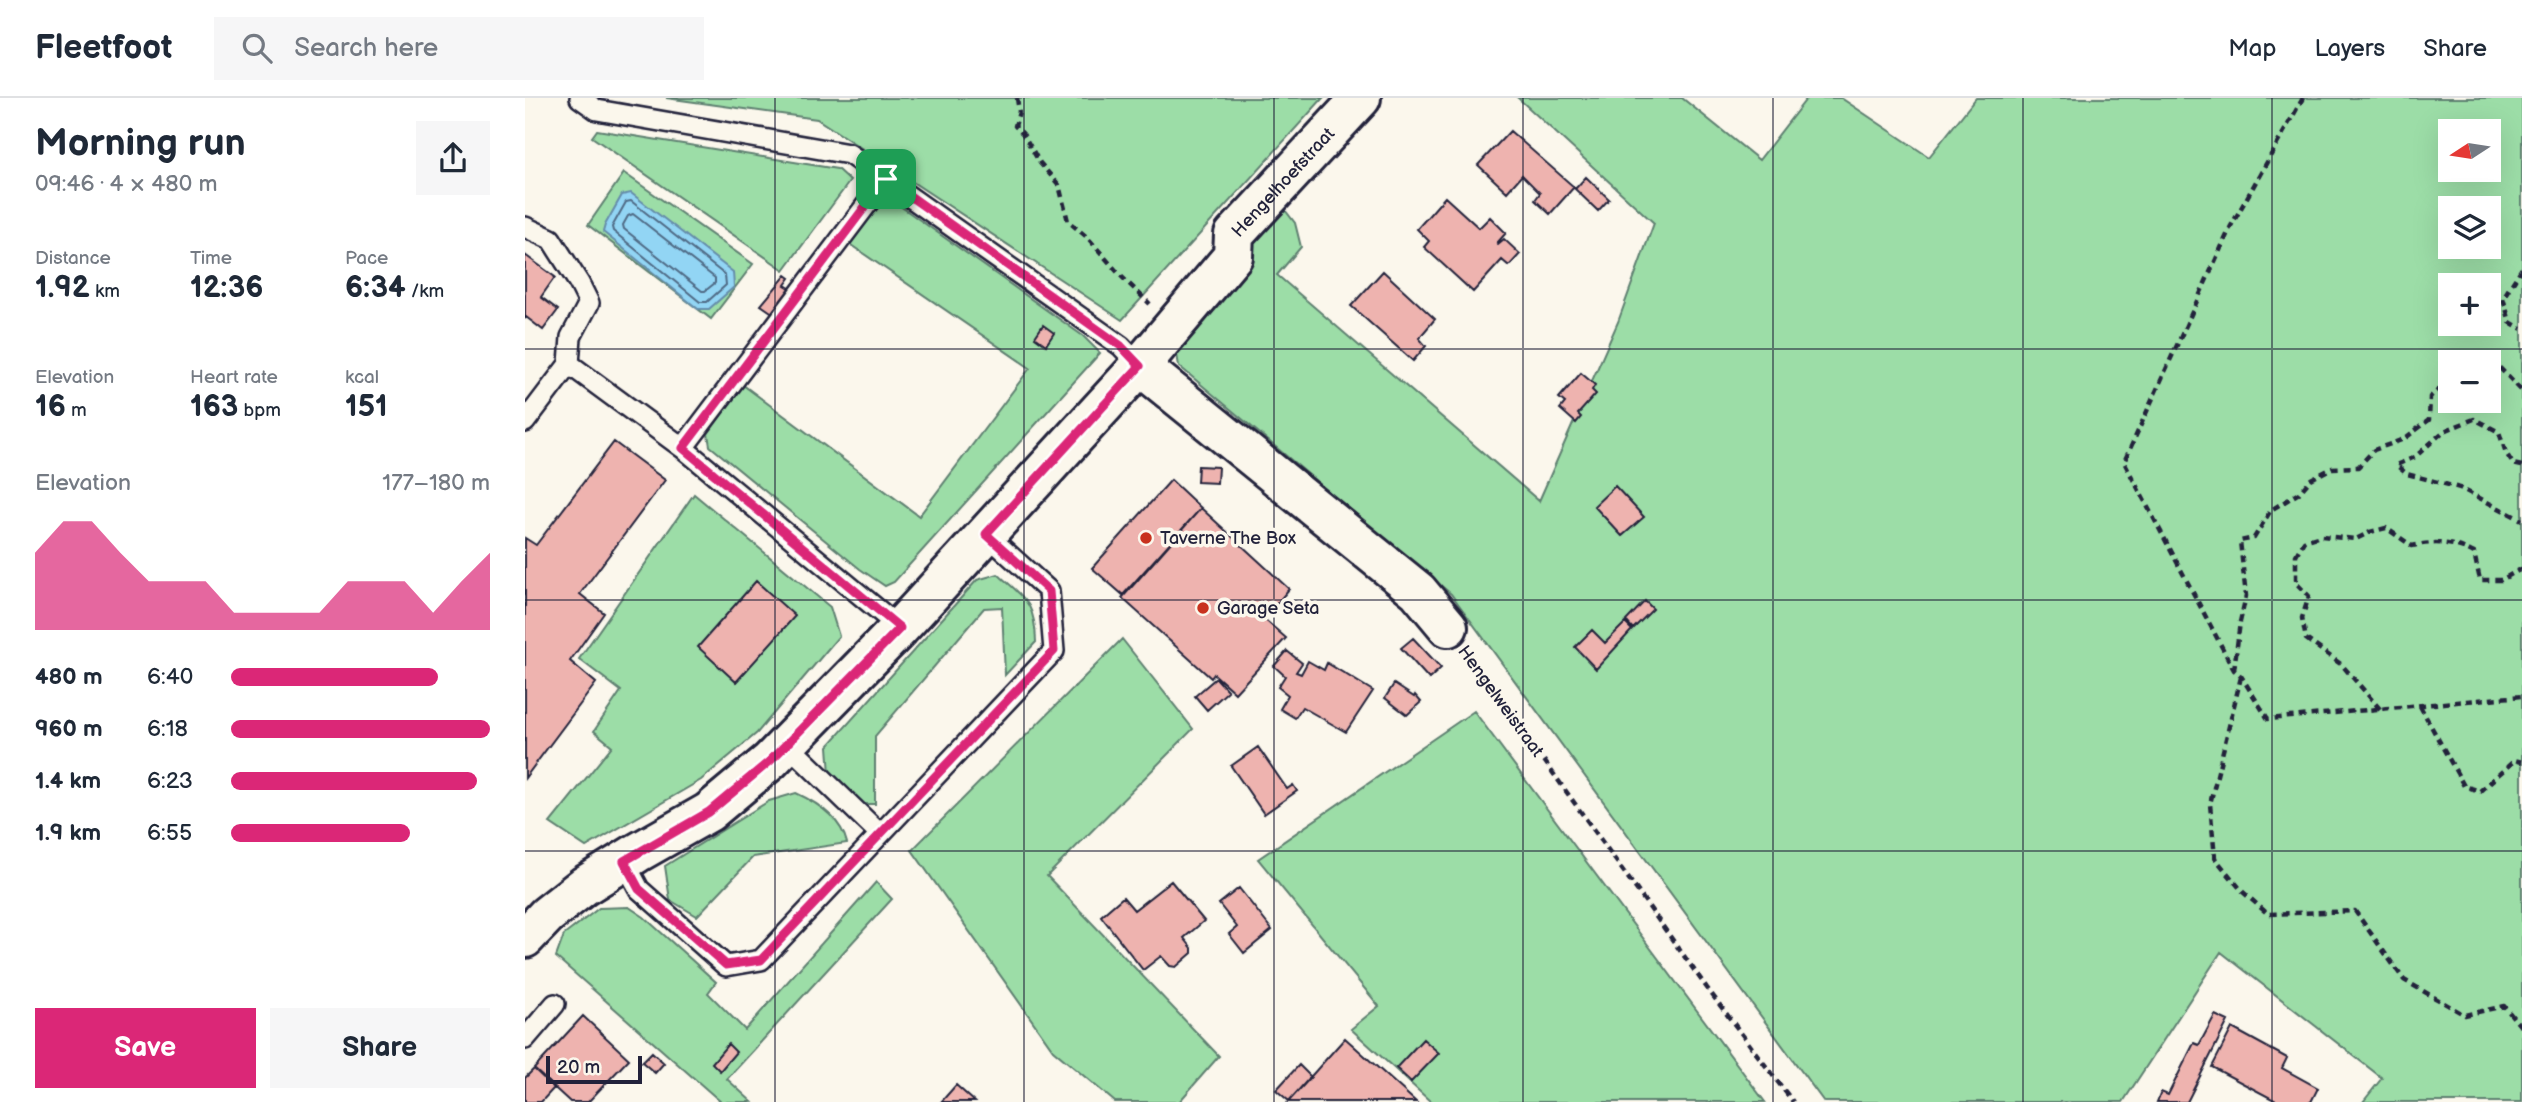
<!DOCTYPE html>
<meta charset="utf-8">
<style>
body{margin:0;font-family:"Balsamiq Sans",sans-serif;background:#f6f6f7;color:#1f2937;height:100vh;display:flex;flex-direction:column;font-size:26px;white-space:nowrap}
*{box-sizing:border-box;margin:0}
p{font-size:23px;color:#747a83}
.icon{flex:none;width:38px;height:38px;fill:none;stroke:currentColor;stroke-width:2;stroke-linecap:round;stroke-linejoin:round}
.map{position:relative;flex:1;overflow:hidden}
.side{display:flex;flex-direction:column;background:#fff;width:525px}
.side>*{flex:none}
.needle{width:46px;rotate:258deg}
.buttons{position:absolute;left:1913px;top:21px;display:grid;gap:14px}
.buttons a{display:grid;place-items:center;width:63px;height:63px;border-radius:0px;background:#fff;box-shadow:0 7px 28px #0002;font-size:35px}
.scale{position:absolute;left:21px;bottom:18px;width:96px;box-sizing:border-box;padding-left:7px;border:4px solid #22223b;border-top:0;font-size:19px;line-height:24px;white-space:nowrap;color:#22223b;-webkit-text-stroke:5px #fbf7ec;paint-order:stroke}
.pin{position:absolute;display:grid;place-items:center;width:60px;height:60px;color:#fff;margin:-30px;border-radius:14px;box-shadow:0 4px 10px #0006}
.round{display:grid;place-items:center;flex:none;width:74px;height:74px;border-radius:0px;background:#f6f6f7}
.overview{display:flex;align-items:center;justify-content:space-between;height:119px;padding:0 35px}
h1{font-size:38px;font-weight:800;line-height:52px}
.stats{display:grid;grid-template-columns:repeat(3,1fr);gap:10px;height:119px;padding:7px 35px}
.stats div{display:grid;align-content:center}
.stats b{font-size:30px;font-weight:800}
.stats small{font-size:19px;font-weight:400}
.stats p{font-size:19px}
.chart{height:196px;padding:14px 35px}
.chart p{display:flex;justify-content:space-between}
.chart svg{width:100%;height:126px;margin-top:7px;fill:#db2777;opacity:.7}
.cta{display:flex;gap:14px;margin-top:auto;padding:14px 35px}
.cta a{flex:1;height:80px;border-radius:0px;background:#db2777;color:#fff;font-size:28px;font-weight:800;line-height:80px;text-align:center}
.cta a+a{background:#f6f6f7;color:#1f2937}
ul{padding:0 35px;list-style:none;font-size:23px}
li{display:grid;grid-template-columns:112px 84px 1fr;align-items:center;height:52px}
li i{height:18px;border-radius:9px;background:#db2777}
header{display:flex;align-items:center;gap:42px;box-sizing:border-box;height:98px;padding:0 35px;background:#fff;border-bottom:2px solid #e0e1e3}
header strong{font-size:33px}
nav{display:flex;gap:38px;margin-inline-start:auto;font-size:24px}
.search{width:490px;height:63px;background:#f6f6f7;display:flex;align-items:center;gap:18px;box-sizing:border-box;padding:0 24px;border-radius:0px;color:#747a83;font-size:26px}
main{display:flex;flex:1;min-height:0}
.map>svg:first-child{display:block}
.green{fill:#9cdda7;stroke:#5f8071;stroke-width:2;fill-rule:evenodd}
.water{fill:#92d5f4;stroke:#658daa;stroke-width:2}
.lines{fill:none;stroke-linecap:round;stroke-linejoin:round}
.shore{stroke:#4f6a85;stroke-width:2}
.building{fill:#eeb3af;stroke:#22223b;stroke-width:2}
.service-casing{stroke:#22223b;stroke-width:24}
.minor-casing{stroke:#22223b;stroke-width:44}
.path{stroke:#22223b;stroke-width:4.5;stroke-dasharray:7 5;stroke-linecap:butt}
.service{stroke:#fbf7ec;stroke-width:19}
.minor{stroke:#fbf7ec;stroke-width:38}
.route-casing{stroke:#fff;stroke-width:14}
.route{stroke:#db2777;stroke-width:9}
.grid{fill:none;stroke:#22223b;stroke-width:2;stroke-opacity:0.55}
.poi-dot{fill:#c8321e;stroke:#fbf7ec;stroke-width:2.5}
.labels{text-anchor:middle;stroke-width:7;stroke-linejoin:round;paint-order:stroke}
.street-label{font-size:18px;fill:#22223b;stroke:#fbf7ec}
.poi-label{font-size:18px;fill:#22223b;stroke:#fbf7ec;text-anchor:start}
</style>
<header>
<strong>Fleetfoot</strong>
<div class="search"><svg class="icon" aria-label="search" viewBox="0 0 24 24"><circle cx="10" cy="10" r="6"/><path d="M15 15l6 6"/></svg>Search here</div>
<nav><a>Map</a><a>Layers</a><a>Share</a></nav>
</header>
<main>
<section class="side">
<div class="overview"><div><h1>Morning run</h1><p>09:46 · 4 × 480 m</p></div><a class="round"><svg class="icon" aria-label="share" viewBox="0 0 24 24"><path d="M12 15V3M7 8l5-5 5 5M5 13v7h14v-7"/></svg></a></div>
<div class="stats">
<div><p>Distance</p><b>1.92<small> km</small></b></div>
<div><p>Time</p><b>12:36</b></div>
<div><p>Pace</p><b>6:34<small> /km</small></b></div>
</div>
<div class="stats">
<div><p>Elevation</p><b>16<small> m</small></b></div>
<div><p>Heart rate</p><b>163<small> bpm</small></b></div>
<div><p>kcal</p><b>151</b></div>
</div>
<div class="chart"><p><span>Elevation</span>177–180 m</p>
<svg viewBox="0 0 160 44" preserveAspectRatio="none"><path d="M0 44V17L10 6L20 6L30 17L40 27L50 27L60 27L70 38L80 38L90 38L100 38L110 27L120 27L130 27L140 38L150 27L160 17V44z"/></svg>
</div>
<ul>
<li><b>480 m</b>6:40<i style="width:80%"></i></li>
<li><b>960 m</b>6:18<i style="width:100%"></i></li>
<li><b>1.4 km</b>6:23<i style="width:95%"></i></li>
<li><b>1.9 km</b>6:55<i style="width:69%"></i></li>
</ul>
<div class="cta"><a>Save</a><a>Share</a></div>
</section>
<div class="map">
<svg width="1997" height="1004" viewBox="0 0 1997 1004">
<rect width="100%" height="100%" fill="#fbf7ec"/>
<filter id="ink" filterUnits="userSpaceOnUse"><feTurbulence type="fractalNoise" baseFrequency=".0143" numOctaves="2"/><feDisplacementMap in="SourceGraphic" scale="14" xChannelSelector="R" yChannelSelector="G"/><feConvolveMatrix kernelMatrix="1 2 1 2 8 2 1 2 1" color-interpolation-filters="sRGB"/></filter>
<g filter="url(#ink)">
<path class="green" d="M141,0H798L597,222L292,21Z
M993,0H1157L1234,62L1282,0H1316L1404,59L1451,0H1997V1004H1838L1857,980L1696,854L1598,1004H1299L926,496L654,268L651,251L659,232L728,153L725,132L733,123L753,120L760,112L770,125L776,149L752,177L1014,403L1093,224L1129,125ZM1925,33H1964V72H1925ZM1925,110H1964V149H1925ZM1925,187H1964V226H1925ZM1925,264H1964V303H1925Z
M72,32L312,71L325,83L259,172L67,39Z
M99,75L228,166L186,221L63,127Z
M368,103L558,238L575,255L369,484L360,488L335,471L185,348L183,336L218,287L394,418L505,270L323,145L356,106Z
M169,396L305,509L314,538L232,635L176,682L61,749L25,725L87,648L69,633L96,593L54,561Z
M473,476C500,501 510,504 511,544L480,577L477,509L459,510L350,638V706H337L305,676L303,648L452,482Z
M597,541L668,631L522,778L694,958L654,1004H590L528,952L387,752Z
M949,613L1240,1004H906L826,931L854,908L733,761Z
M271,695C293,705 316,721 322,745L228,759L172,818L145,802L140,768L244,703Z
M351,784L367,801L202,981L227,1004H196L31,859L39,837L74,810L104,809L119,819L191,884L183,895L220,932Z"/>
<path class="water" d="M106,95L208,174L209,189L184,211H173L78,134L80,127L97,97Z"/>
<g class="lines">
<path class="shore" d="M106,103L200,177L201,187L182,204H175L88,133L87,129L101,104Z
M108,116L190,180V185L180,193H177L99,131L98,127L103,118Z"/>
</g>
<path class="building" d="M985,33L1049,89L1025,116L1010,102L1015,95L997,77L982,94L953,67Z
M1061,79L1084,101L1073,113L1050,91Z
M920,99L954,130L965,119L981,135L972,145L973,146L979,141L995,156L984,168L977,162L948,194L899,149L904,143L892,131Z
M0,157L30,179L16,199L33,212L18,232L1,219L0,221Z
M858,173L910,221L894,240L901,248L888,263L826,208Z
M261,177L265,180L260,187L268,192L249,216L236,207Z
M518,227L529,235L521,247L510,239Z
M1056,275L1070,287L1067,292L1071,296L1053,316L1056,319L1051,325L1035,311L1040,305L1034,300Z
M89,344L140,382L55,496L79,515L45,563L71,585L0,680V440L11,447Z
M673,368L693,369L692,385L672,384Z
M646,382L676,410L598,497L567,470Z
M1090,388L1119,419L1097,438L1069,408Z
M676,410L764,491L739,521L761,540L710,595L689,576L686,580L597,500Z
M231,483L270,518L211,584L173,549Z
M1120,503L1128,511L1108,531L1101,523Z
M1100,525L1107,532L1071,571L1050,549L1067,532L1080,545Z
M888,540L916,570L904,581L876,550Z
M762,553L777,565L771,574L776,576L783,563L799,572L802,565L848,593L821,634L777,609L770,620L755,611L763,597L753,589L760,578L749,568Z
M691,580L703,593L682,612L670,598Z
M869,586L889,599L890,597L896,604L882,617L860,600Z
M733,649L762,691L768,687L772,693L739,716L706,668Z
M646,783L679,823L659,840L667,850V855L651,869L645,868L636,858L618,872L576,818L598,799L609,812Z
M714,790L747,832L719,855L704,836L712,829L694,806Z
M1690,917L1703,923L1662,1004H1632L1636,994L1643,997L1669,945L1674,947Z
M58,918L104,961L63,1004H45L9,971Z
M1707,930L1762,960L1757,970L1793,990L1786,1004H1753L1687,969Z
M820,940L891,1004H763Z
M898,941L914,955L886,984L871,970Z
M203,946L211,954L195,973L187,965Z
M127,954L139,965L130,975L117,964Z
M774,967L786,979L764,1003L751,992Z
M9,971L29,990L16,1004H0V980Z
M431,987L450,1004H416Z"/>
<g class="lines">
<g class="service-casing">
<path id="service" d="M55,0L72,12L324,56L596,248L615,268
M0,129L26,141L54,185L64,205L46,239L44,266L158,350L375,530
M0,324L44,266
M158,350L361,81
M262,646L355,736
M99,763L114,791L201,868L236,862L529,553L524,493L461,436
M0,941L30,906"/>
</g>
<g class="minor-casing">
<g id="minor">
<path d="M615,268L893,493L923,529"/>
<path id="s1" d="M0,840L22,817L59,788L112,755L184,714L245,663L375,530L615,268L708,158L709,137L836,0"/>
</g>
</g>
<path class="path" d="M492,0L494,14L490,28L498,36L515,65L534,87L543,123L562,139L596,178L625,206
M1778,0L1706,128L1599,364L1709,572L1716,578L1743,621L1997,598
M1997,170L1978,200L1985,224L1997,231
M1964,267L1971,266L1997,293
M1997,368L1988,366L1981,355L1974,334L1949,321L1919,333L1890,359L1871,367L1882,376L1935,390L1997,422
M942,555L1182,890L1268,1004
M1709,572L1715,524L1721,498L1715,443L1729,440L1746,412L1774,395L1786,381L1807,370L1833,369L1849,352L1879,341L1904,322L1905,299L1925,282
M1716,579L1685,706L1690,760L1718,794L1743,816L1830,813L1879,882L1940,917L1979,908L1997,930
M1895,608L1939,688L1955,693L1990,662L1997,664
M1855,611L1817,567L1781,541L1777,520L1784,498L1771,485V457L1779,443L1796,438L1831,441L1845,434L1861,430L1887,448C1908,443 1930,444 1949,455L1955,482H1976L1996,471L1997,473"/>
<use href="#service" class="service"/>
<use href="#minor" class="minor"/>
</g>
</g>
<g class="lines" filter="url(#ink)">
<g class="route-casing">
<path id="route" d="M361,81L596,248L615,268L461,436L524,493L529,553L236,862L201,867L114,791L99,763L184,714L245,663L375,530L158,350Z"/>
</g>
<use href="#route" class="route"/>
</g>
<path class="grid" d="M250,0V1004M499,0V1004M749,0V1004M998,0V1004M1248,0V1004M1498,0V1004M1747,0V1004M0,251H1997M0,502H1997M0,753H1997"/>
<g class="poi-dot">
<circle cx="621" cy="440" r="7"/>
<circle cx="678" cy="510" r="7"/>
</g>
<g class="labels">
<g class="street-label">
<text dy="6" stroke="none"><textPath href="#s1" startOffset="1082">Hengelhoefstraat</textPath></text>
<text transform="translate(976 603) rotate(54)" y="6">Hengelweistraat</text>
</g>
<g class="poi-label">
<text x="635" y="446">Taverne The Box</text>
<text x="692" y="516">Garage Seta</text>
</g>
</g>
</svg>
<div class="buttons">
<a><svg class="needle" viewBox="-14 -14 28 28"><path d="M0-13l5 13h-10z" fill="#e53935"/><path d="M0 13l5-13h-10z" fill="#747a83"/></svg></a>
<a><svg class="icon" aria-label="layers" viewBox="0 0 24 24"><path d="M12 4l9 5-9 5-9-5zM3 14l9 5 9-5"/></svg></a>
<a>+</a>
<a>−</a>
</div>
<div class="scale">20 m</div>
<div class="pin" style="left:361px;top:81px;background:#1e9e55"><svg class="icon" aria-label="arrive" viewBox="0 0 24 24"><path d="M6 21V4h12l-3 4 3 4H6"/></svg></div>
</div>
</main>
